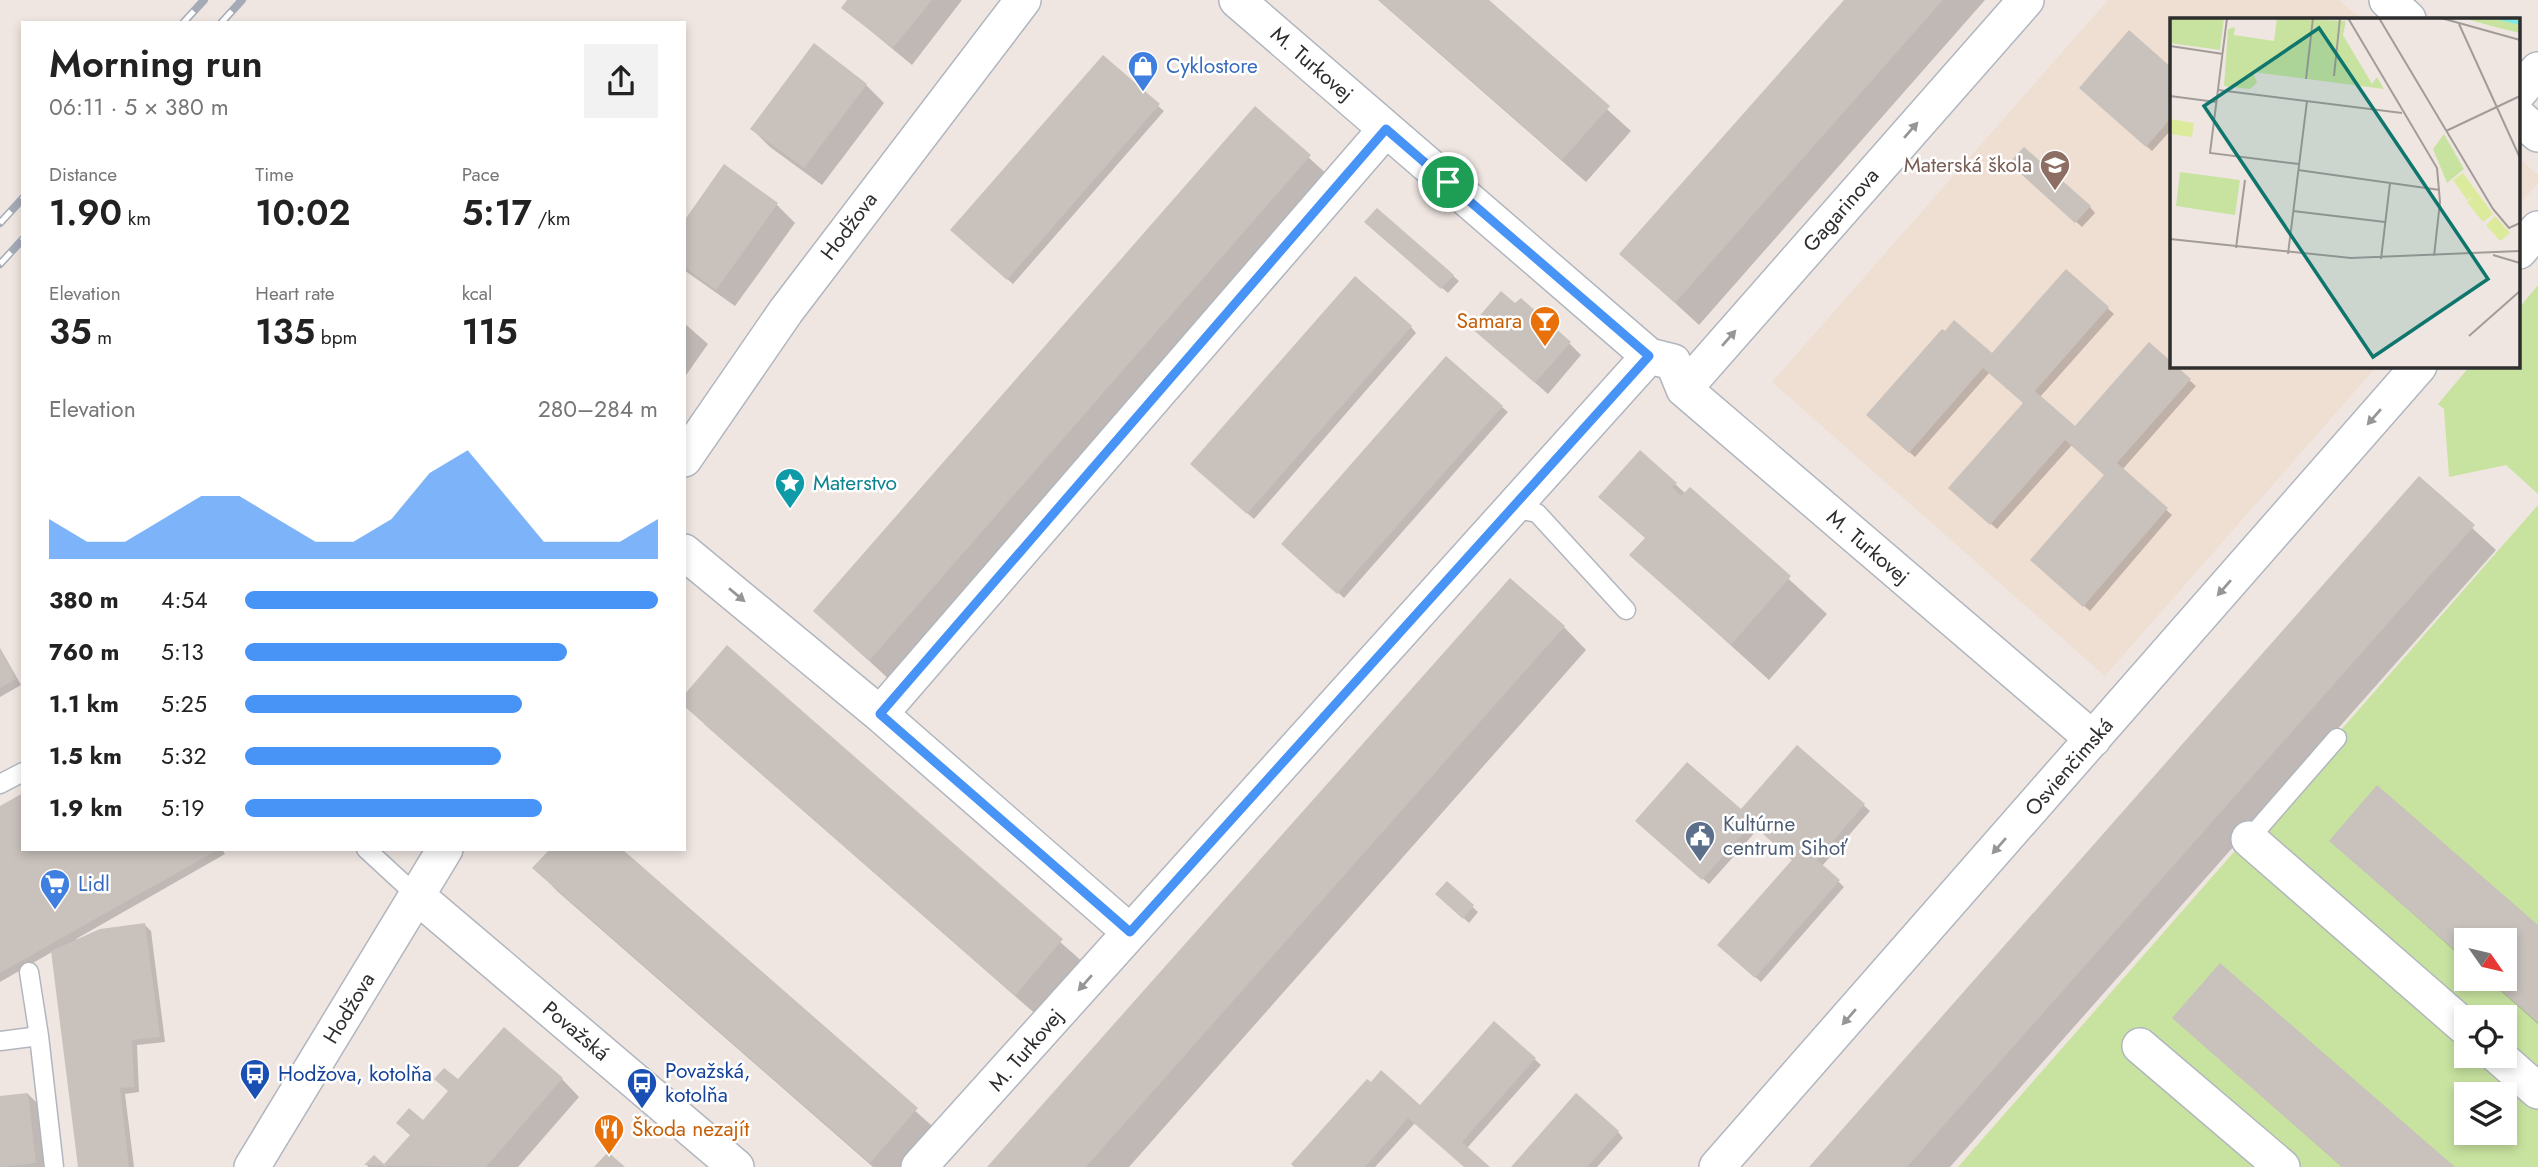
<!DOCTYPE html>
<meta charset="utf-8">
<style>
body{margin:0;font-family:Jost,sans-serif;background:#f2f2f2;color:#222;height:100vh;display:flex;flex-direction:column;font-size:26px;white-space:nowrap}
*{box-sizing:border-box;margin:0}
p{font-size:23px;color:#767676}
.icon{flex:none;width:38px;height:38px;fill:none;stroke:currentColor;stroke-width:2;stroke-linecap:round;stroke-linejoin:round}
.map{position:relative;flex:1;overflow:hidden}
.side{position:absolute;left:21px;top:21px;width:665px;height:830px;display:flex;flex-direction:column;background:#fff;border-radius:0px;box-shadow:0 4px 10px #0003}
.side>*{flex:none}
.needle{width:46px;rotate:124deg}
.tools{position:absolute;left:2454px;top:928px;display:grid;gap:14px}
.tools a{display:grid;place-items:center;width:63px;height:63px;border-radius:0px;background:#fff;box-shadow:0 4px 10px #0003;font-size:35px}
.pin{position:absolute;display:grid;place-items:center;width:60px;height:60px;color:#fff;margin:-30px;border:4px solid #fff;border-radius:50%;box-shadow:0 2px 7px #0007}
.round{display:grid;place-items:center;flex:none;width:74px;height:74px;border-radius:0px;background:#f2f2f2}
.overview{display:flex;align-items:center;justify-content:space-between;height:119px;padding:0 28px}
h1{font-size:38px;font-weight:600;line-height:52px}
.stats{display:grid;grid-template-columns:repeat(3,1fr);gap:10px;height:119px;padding:7px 28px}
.stats div{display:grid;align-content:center}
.stats b{font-size:35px;font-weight:600}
.stats small{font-size:19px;font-weight:400}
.stats p{font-size:19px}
.chart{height:196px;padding:14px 28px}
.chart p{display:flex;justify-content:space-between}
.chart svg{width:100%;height:126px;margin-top:7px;fill:#4793f6;opacity:.7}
ul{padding:0 28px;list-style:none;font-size:23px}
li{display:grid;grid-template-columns:112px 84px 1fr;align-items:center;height:52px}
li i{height:18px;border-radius:9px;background:#4793f6}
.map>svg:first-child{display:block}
.education{fill:#efded2}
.green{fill:#c8e3a0;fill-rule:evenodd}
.shadow{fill:#0003}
.building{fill:#c8c1bc}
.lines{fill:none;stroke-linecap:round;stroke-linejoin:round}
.lane-casing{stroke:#b1b6be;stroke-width:21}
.street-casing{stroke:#b1b6be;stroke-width:38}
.lane{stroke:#fff;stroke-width:18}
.street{stroke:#fff;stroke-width:35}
.rail-casing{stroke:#a4abb7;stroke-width:8}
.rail{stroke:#fff;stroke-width:5;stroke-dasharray:16;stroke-linecap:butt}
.oneway{fill:#969696}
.route-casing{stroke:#fff;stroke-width:14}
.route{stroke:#4793f6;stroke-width:9}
.labels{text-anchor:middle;stroke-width:5;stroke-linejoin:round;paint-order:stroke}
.street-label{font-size:21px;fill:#2e2e2e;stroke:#fff}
.shop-label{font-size:21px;fill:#366cbe;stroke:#fff;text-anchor:start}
.education-label{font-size:21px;fill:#785e54;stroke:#fff;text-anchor:end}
.food-label{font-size:21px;fill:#c56008;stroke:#fff;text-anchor:end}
.culture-label{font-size:21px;fill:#0d838f;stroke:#fff;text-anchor:start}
.service-label{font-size:21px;fill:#4e5e75;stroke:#fff;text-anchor:start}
.transit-label{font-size:21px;fill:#164399;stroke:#fff;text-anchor:start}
.inset-river{fill:none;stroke:#78ebed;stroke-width:3.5}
.inset-road{fill:none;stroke:#a29c99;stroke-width:2}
.view{fill:#0f766e;fill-opacity:0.15;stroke:#0f766e;stroke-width:3.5}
.inset-edge{fill:none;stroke:#2e2e2e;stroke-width:3.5}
</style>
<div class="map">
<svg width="2538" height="1167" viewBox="0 0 2538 1167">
<rect width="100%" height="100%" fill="#efe6e1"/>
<path class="education" d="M2108,0H2339L2361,19H2172V366H2377L2105,676L1772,382Z
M2519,158L2538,175V183L2519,205Z"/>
<path class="green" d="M2538,285V494L2506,465L2449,477L2444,409L2438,404L2470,366H2519V308Z
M2538,505V1167H1958ZM2466,940H2504V978H2466ZM2466,1017H2504V1055H2466ZM2466,1094H2504V1132H2466Z"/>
<path class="shadow" d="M849,0H962L912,65L843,8Z
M1378,0H1486L1631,131L1586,182Z
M1847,0H1985L1699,325L1622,254Z
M2129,32L2172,71V129L2152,151L2087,94Z
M866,85L884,103L822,185L770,147L752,129Z
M1158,106L1164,111L1013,284L958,236Z
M1255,108L1333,180L892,682L815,611Z
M725,167L777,205L795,223L735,306L684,270V224Z
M2017,169L2090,207L2095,213L2082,227Z
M1377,210L1459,281L1448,293L1372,228Z
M2066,271L2114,314L2040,397L2075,428L2173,366L2196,386L2122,470L2172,515L2090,611L2037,565L2106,475L2072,445L1997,529L1956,493L2025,403L1990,372L1915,457L1874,421L1992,355Z
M684,323L708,344L684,378Z
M1411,327L1416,333L1254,519L1197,470Z
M1485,339L1569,343L1581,355L1548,394Z
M1502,407L1508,412L1344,598L1289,549Z
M1640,452L1686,494L1690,489L1827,614L1769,680L1631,555L1646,538Z
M2419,479L2496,550L1950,1167H1811Z
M1564,627L1586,650L1129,1167H990Z
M727,647L1085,964L1039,1017L704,724Z
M0,648L21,685L0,697Z
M1798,747L1870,811L1822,866L1844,887L1761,982L1725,950L1794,860L1758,829L1709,884L1643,826L1741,812Z
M0,808L23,849H222L225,854L76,939L77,941L145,925L151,931L165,1042L137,1045L139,1092L125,1094L134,1167H80L52,952L0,982Z
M2331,841L2538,928V1024L2486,978H2504V940H2466V961Z
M552,849H620L939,1132L909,1167H873L557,891L535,868Z
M1447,883L1478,912L1469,923L1437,894Z
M2174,1018L2452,1167H2342Z
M1494,1023L1541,1065L1467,1148L1488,1167H1466L1415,1123L1375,1167H1296L1420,1108Z
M562,1079L579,1097L518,1167H368L367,1165L374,1158L385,1166L411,1136L398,1123H423L458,1082Z
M28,1094L51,1117L56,1167H0V1098Z
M1618,1132L1623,1138L1597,1167H1513Z"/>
<path class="building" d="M847,0H932L893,48L841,8Z
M1379,0H1489L1610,106L1562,160Z
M1844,0H1943L1675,303L1619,254Z
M2129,30L2172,68V117L2146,147L2079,88Z
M814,43L867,84L804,168L750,129Z
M1103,55L1160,104L1007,280L950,230Z
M1255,106L1311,155L869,661L813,611Z
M2024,147L2091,206L2075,223L2009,163Z
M724,164L778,203L716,290L684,267V221Z
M1377,208L1454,275L1441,289L1364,222Z
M2066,269L2109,307L2035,391L2075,426L2149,342L2191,379L2117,463L2168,508L2083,607L2030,560L2104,475L2065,440L1990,525L1948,488L2023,403L1983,368L1909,453L1866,415L1942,329L1945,331L1954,320L1992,353Z
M1355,276L1412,326L1247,514L1190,464Z
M1501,291L1515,303L1521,298L1571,342L1535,383L1470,327Z
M1446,356L1503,406L1337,594L1281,544Z
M1640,450L1677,483L1672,487L1681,496L1690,487L1791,576L1731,645L1629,555L1645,538L1598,497Z
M2419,476L2475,525L2434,571L1907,1167H1809Z
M1510,578L1565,626L1086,1167H987Z
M727,645L1063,939L1015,996L684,706V695Z
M0,649L16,679L0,688Z
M1797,745L1865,804L1817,860L1840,880L1755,978L1717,945L1792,860L1752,824L1702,880L1635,821L1687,762L1741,809Z
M2377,785L2538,925V1023L2487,978H2504V940H2466V960L2329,841Z
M23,793V849H219L0,973V806Z
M550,849H622L918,1108L870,1163L532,868Z
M1447,881L1474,905L1463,919L1435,894Z
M145,923L160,1037L132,1040L134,1087L120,1088L129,1167H78L51,951L100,929Z
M2220,963L2455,1167H2342L2172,1018Z
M1494,1021L1536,1058L1462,1142L1490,1167H1464L1408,1118L1365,1167H1294L1291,1164L1367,1079L1371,1082L1381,1070L1420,1105Z
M504,1027L563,1078L486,1167L364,1165L374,1155L384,1164L410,1135L396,1123L409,1108L423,1120L448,1091L434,1079L444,1068L458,1079Z
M28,1093L36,1163L0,1167V1096Z
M1576,1093L1619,1131L1587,1167H1511Z
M608,1152L625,1167H594Z"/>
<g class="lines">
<g class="lane-casing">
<path id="lane" d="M1512,508L1537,513L1626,610
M0,784L23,772
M2249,839L2337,738
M366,849L417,896
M29,972L39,1036
M0,1041L39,1036L54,1167"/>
</g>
<g class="street-casing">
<path id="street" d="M1237,0L1649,356L1673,362L1684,389L2093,739
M2387,0L2408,19
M2519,92L2538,70
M2519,117L2538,134
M2519,251L2538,229
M1684,389L2026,0
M684,459L786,311L1023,0
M684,552L880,714L1130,932
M880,714L1386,129
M2249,839L2466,1028
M417,896L736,1167
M2140,1046L2282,1167
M2497,1055L2538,1091
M252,1167L445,849
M919,1167L1649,356
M1717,1167L2419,366"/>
</g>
<use href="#lane" class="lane"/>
<use href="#street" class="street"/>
<g class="rail-casing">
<path id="rail" d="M183,23L204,0
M221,23L242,0
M0,223L23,198
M0,264L23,239"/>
</g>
<use href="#rail" class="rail"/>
</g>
<defs><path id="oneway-solid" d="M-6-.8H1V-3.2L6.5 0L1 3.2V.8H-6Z" transform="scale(1.75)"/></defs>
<g class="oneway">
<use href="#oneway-solid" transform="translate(1911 130) rotate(-49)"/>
<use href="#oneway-solid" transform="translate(1729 338) rotate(-49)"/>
<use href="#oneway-solid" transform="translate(2374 417) rotate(131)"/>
<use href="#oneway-solid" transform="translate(2224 588) rotate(131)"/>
<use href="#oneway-solid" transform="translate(737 595) rotate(40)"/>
<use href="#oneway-solid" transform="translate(1999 846) rotate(131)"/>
<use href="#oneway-solid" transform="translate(1085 983) rotate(131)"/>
<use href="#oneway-solid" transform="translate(1849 1017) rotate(131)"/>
</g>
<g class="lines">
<g class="route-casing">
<path id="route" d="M1386,129L1649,356L1130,932L880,714Z"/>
</g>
<use href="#route" class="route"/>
</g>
<defs>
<g id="shop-pin" transform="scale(1.575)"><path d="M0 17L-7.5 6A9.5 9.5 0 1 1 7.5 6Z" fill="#3f7fe0" stroke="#fff"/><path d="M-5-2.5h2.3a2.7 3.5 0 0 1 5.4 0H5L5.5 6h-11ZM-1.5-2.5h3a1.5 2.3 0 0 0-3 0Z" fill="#fff"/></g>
<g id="school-pin" transform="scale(1.575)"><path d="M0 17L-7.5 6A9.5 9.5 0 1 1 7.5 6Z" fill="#8d6e63" stroke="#fff"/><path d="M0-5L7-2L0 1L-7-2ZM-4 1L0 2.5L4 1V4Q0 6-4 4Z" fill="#fff"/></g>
<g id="bar-pin" transform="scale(1.575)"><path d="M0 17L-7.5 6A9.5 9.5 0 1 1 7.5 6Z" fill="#e8710a" stroke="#fff"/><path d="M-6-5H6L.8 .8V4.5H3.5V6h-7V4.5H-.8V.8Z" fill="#fff"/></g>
<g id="sight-pin" transform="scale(1.575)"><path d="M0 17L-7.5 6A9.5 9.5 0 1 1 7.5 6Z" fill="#0f9aa8" stroke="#fff"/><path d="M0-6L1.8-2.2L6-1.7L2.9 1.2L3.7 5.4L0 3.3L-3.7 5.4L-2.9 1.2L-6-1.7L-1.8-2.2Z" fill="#fff"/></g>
<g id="civic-pin" transform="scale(1.575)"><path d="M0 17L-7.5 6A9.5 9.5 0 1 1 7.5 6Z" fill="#5c6f8a" stroke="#fff"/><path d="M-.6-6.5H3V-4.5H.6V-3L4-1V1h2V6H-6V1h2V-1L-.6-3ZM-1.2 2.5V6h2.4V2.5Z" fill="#fff"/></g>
<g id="supermarket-pin" transform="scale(1.575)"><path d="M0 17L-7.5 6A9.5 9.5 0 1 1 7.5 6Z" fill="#3f7fe0" stroke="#fff"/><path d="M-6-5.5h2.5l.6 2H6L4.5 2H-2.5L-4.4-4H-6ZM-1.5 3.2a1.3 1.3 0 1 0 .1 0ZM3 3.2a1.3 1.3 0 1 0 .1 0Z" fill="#fff"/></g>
<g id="bus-pin" transform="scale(1.575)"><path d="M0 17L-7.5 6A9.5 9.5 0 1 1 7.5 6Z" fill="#1a4fb4" stroke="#fff"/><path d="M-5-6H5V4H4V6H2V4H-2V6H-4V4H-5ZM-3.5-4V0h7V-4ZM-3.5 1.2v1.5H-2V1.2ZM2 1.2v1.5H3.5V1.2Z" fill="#fff"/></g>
<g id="restaurant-pin" transform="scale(1.575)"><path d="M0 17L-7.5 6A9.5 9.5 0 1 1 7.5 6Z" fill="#e8710a" stroke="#fff"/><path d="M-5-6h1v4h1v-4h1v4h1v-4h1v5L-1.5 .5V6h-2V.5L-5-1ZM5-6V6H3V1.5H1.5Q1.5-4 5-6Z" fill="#fff"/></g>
</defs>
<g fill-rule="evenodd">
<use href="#shop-pin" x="1143" y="66"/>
<use href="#school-pin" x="2055" y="165"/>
<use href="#bar-pin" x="1545" y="321"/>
<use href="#sight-pin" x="790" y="483"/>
<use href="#civic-pin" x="1700" y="836"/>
<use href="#supermarket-pin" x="55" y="884"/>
<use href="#bus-pin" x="255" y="1074"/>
<use href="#bus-pin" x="642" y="1083"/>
<use href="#restaurant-pin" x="609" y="1129"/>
</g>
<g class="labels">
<g class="street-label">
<text transform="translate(1312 64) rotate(41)" y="7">M. Turkovej</text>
<text transform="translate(1841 210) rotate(-49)" y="7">Gagarinova</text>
<text transform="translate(849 226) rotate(-53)" y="7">Hodžova</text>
<text transform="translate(1868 547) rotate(41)" y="7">M. Turkovej</text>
<text transform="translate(2069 767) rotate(-49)" y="7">Osvienčimská</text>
<text transform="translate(349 1008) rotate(-59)" y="7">Hodžova</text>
<text transform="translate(576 1031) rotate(40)" y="7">Považská</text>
<text transform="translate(1026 1050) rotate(-49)" y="7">M. Turkovej</text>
</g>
<g class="shop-label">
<text x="1166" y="73">Cyklostore</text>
<text x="78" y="891">Lidl</text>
</g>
<g class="education-label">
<text x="2032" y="172">Materská škola</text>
</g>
<g class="food-label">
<text x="1522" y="328">Samara</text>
<text x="632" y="1136" text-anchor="start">Škoda nezajít</text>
</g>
<g class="culture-label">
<text x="813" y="490">Materstvo</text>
</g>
<g class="service-label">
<text x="1723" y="831">Kultúrne<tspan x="1723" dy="24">centrum Sihoť</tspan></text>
</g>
<g class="transit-label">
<text x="665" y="1078">Považská,<tspan x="665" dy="24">kotolňa</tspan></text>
<text x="278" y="1081">Hodžova, kotolňa</text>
</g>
</g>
<g transform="translate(2170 18)">
<rect width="350" height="350" fill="#efe6e1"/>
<path d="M0,0H54L50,32L0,25ZM107,0L176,3L173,17L202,66L207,59L214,71L83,54L87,65L80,71L54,68L58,11L65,9L64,17L104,23ZM293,0H350V15L325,9ZM274,116L294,151L277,165L263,131ZM10,154L70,162L65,197L6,188Z" fill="#c8e3a0"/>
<path d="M0,101L24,105L22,119L0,116ZM293,155L323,196L313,204L297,184L304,178L297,182L283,162ZM325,198L340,215L330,223L316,207Z" fill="#dcea9c"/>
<path class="inset-river" d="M329,0L350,5"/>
<path class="inset-road" d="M57,0L40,135L129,146M178,0L267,150L270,184L264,238M209,0L323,191L339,210L350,205M271,0L350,22M289,6L350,140M0,28L53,36M164,58L170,0M136,61L143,0M48,72L232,95M0,78L46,84M276,113L350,78M128,152L270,172M123,193L215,204M0,221L181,240L350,233M66,230L75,162M118,236L137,83M323,237L350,245M211,241L220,165M299,318L350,273"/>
<path class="view" d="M149,10L318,261L203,339L34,88Z"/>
<rect width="350" height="350" class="inset-edge"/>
</g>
</svg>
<div class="tools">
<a><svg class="needle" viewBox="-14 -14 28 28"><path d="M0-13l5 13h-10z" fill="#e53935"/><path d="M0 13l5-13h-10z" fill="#767676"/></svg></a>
<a><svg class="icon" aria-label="locate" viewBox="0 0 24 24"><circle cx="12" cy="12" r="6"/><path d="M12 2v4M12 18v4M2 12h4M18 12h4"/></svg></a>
<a><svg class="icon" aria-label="layers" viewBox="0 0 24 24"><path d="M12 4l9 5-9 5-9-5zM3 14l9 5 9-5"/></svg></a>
</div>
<div class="pin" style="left:1448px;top:182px;background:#1e9e55"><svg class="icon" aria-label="arrive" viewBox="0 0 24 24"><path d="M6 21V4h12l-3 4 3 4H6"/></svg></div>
<section class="side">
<div class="overview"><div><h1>Morning run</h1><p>06:11 · 5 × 380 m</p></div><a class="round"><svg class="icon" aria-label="share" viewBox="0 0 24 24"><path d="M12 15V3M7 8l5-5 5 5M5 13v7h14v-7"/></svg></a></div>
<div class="stats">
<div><p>Distance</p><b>1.90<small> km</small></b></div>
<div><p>Time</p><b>10:02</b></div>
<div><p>Pace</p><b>5:17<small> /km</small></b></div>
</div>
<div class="stats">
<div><p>Elevation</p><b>35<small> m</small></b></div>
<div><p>Heart rate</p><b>135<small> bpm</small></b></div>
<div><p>kcal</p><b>115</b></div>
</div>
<div class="chart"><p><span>Elevation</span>280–284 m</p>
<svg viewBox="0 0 160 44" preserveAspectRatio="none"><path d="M0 44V30L10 38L20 38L30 30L40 22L50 22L60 30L70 38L80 38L90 30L100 14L110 6L120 22L130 38L140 38L150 38L160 30V44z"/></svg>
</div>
<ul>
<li><b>380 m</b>4:54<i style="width:100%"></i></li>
<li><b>760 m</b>5:13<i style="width:78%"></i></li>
<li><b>1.1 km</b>5:25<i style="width:67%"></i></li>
<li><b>1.5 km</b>5:32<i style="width:62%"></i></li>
<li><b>1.9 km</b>5:19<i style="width:72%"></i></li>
</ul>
</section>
</div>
